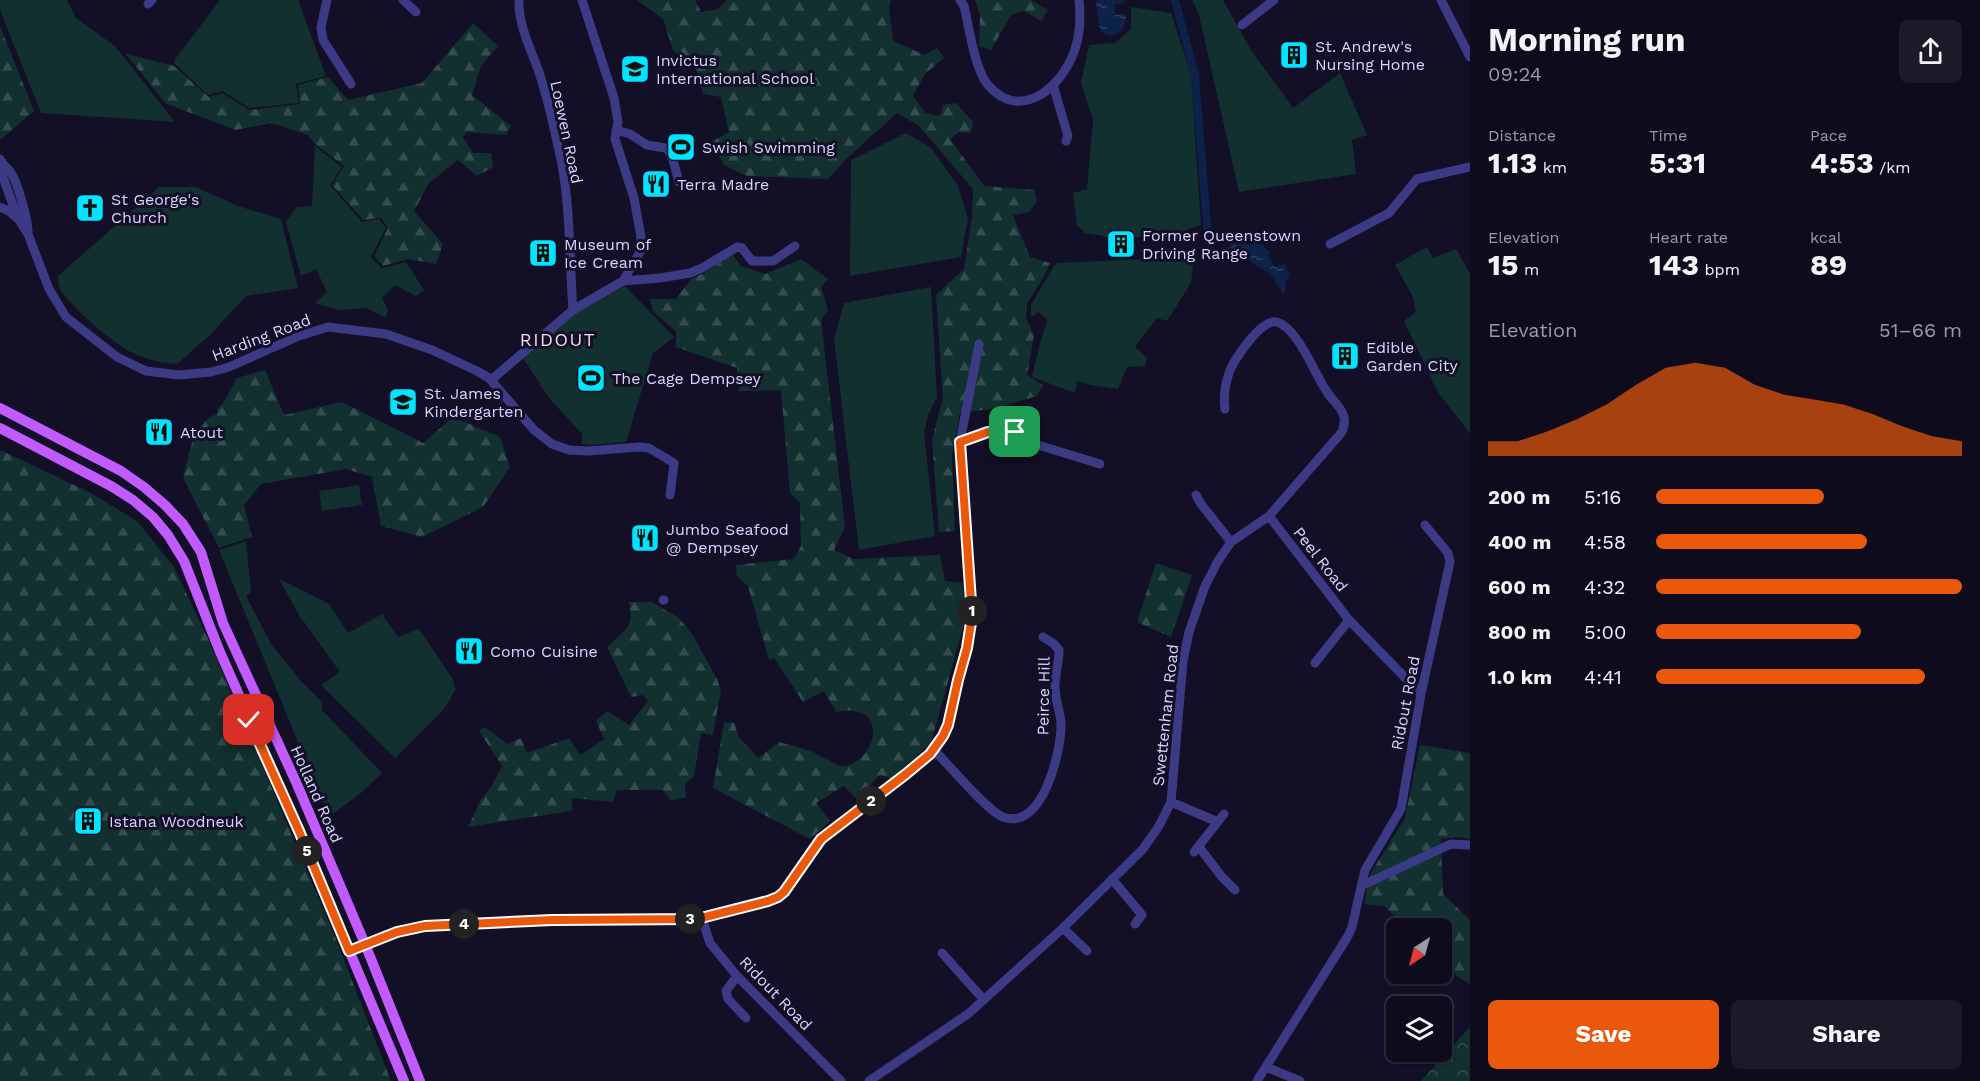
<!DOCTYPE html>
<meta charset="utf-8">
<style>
body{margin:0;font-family:"Work Sans",sans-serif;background:#1c1929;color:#f1f3f6;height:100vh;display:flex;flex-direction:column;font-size:22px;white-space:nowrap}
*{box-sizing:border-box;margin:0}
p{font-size:20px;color:#9b9ba3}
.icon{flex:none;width:33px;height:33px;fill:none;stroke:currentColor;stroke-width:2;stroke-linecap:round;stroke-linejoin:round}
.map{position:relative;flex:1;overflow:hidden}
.sheet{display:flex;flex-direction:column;background:#0e0b1c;width:510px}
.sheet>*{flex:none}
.needle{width:39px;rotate:216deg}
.tools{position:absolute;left:1386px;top:918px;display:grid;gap:12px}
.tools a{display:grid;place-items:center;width:66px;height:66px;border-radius:9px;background:#0e0b1c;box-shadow:0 2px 4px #0004,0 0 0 2px #2e2b3b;font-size:30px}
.pin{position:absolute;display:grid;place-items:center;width:51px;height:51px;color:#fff;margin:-26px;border-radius:12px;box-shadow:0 3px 9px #0006}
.km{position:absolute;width:30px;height:30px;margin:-15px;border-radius:50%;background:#222;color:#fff;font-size:16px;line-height:30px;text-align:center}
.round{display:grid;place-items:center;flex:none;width:63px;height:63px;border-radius:9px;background:#1c1929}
.headline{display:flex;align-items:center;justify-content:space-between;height:102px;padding:0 18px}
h1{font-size:33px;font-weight:700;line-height:45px}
.stats{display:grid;grid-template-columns:repeat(3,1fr);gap:9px;height:102px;padding:6px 18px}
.stats div{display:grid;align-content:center}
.stats b{font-size:30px;font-weight:700}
.stats small{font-size:16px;font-weight:400}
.stats p{font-size:16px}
.chart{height:168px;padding:12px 18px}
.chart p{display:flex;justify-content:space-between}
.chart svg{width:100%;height:108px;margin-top:6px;fill:#ea580c;opacity:.7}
.button{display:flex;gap:12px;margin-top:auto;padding:12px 18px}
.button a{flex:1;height:69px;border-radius:9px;background:#ea580c;color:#fff;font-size:24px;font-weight:700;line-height:69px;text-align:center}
.button a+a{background:#1c1929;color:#f1f3f6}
ul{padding:0 18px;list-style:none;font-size:20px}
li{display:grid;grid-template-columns:96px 72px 1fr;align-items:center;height:45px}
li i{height:15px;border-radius:8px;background:#ea580c}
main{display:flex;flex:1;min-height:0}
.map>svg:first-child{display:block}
.green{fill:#12302f}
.forest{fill:url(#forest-firs)}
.park{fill:url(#park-crowns)}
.water{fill:url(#water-ripples)}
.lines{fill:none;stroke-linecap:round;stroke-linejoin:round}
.canal{stroke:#0c2248;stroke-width:8}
.minor{stroke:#3d3a85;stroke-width:9}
.major{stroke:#c25bff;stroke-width:10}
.route-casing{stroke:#fff;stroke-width:12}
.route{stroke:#ea580c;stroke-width:8}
.labels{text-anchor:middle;stroke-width:6;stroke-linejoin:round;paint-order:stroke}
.poi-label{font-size:16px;fill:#d9d4ff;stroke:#130f26;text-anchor:start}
.street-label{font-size:16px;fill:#d9d4ff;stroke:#130f26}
.neighbourhood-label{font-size:18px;letter-spacing:1.5px;fill:#ffd6f0;stroke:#130f26}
</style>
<main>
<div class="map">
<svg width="1470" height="1081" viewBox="0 0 1470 1081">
<defs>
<pattern id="forest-firs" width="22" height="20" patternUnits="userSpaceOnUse" patternTransform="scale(1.5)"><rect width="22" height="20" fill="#12302f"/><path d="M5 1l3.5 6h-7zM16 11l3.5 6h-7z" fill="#344d4e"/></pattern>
<pattern id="park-crowns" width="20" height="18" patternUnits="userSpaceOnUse" patternTransform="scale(1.5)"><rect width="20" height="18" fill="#12302f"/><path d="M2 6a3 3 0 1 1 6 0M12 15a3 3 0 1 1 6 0" fill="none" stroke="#344d4e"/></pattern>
<pattern id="water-ripples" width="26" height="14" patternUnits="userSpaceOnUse" patternTransform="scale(1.5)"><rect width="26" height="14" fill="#0c2248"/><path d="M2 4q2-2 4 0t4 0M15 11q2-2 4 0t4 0" fill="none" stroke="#2f4163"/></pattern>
</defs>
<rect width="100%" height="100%" fill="#130f26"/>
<path class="green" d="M0,0H67L76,18L115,46L175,122L41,113L0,10Z
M220,0H298L326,76L296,84L299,103L249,108L222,91L208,95L173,62Z
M1192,0H1223L1251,50L1293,108L1340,73L1367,135L1352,140L1356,174L1239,192L1199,15Z
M1131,7L1171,13L1191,74L1201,225L1168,236L1117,238L1085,233L1077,225L1073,193L1087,189L1093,120L1081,83L1089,45L1115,43L1131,29Z
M906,133L931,148L957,184L968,218L961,257L850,276L851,160Z
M315,146L342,167L330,185L362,222L379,219L386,228L371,257L382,268L406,262L424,290L416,296L395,285L382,298L388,310L385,318L366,308L339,310L315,303L327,292L316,269L301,276L286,222L296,207L312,206Z
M159,187H196L238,206L281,219L298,288L246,296L209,336L177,364C161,363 148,360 133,353C114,345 70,306 60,289C58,285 58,280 58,276Z
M1427,247L1433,258L1456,249L1470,274V433L1439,394L1404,321L1416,312L1413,297L1395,265Z
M1194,257L1191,283L1167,321L1157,318L1135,347L1147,358L1145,366L1127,367L1118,389L1090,385L1077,381L1075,393L1032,377C1037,357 1040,338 1048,320L1038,312L1031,317V305L1056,263Z
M625,286L674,337L653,353L626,442L591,445L582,444V434L549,398L523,358L578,311Z
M931,287L937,397L928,415L924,433L935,536L859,550L834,339L844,303Z
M359,485L362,505L322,511L319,491Z
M246,541L251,592L246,596L271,644L301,681L322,702V710L382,773L361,793L331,815L327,812L219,550Z
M279,579L329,604L348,633L382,614L398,637L419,629L452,678L456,689L444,709L395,758L321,685L340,672L299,615Z"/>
<path class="forest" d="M637,0H695L701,12L718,9L727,0H891L889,9L893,41L925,55L937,48L944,58L925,74L913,96L925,113L940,116L943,105L956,103L973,122L971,133L959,132L950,139L984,186L1034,190L1037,202L1029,212L1013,215L1030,257L1050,263L1043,278L1027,303L1026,318L1034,335L1027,375L1043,385L1037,396L997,408L960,413L952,454L955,531L939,532L932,439L943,399L936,295L964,269L972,217L973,189L919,126L897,113L845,160L828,179L747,176L724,165L711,142L729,132L721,97L703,94L697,71L673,50L663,19Z
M975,0H1031L1048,10L1041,21L1024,11L1011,15L991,50L979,46L980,15Z
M473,23L498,46L481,66L472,95L511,126L506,135L467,132L463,137L473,153H491L493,167L477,176L458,160L429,183L414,211L443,244L436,264L408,259L383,266L374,256L388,228L381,218L363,220L332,185L344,166L315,144L308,135L272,123L235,130L165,103L126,54L174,66L209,97L222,93L249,110L300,104L298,85L328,77L348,100L422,83Z
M0,26L34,111L1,139L0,138Z
M732,254L741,266L765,274L801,259L828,279L821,287L828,310L821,320L845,527L834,550L854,559L940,555L945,581L963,583L965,620L931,743L891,779L880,775L857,799L844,786L816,803L830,821L810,839L713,788L724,722L734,723L739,737L758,758L779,742L811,751L839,766C874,770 895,699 836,712L824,691L803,702L774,658L769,660L748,586L737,576L736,565L794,559L801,546L800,503L790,493L781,390L739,391L737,368L676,347V331L653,312L650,299H676L691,279L704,273Z
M265,370L284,415L342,402L423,443L453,417L500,437L510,467L483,507L422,537L381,526L372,477L346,469L261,484L244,505L252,537L219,548L183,478C190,453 191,424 217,414V409L224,402L237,378Z
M0,450L91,493L138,522L174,567L209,641L336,939L391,1081H0Z
M1156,563L1192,575L1171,637L1137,622Z
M629,602H652L679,618L692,634L717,679L721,690L713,735L701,733L694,776L685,784L686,797L671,801L663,790H617L613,802L572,798V811L468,827L481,799L491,787L502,766L479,731L484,727L508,744L521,738L527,753L569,738L580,755L604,739L596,721L607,711L629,725L648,701L643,695L631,697L607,647C626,629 634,629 629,602Z
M1420,745L1470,753V839L1459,837L1441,839L1443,894L1470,920V984L1442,967V928H1407L1384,906L1364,904L1369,876L1405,818Z"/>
<path class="park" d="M1470,1027V1081H1421Z"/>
<path class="water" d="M1097,0H1124V3L1115,4V15L1126,14C1126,28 1122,32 1110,36L1101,32L1096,6Z
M1234,235L1262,244L1270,253L1268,255L1275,267L1285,264L1290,275L1285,282L1286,288L1284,294L1270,274L1250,261L1225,248L1231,246L1232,237Z"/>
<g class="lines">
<path class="canal" d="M1175,0L1195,75L1209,249"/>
<path class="minor" d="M327,0L321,27L323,40L351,84
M403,0L416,12
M519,0C518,26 532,51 540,75C547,98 553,122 558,146C571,198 569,257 573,310
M582,0L614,98L618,122L615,139L634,198L641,237L640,252L623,281
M960,0L964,6C969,27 975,70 988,85C1018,120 1056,92 1071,59C1080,41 1081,19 1079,0
M1441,0L1470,57
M148,4L152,0
M1242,25L1274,0
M1053,85L1068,136L1066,141
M616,130L630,134L647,145L665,148L669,151L673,160L679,182
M0,159C3,165 5,166 9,170C17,179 28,220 28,232
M4,167L3,177L13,205L19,220L28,234L49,289L66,317L117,357L146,371L179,375L211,372L229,367L299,336L328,327L386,334L432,350L477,371L489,378L534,430L552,444L569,450L588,451L639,447L649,448L674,463L670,495
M0,207L9,211L17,218
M1330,244L1389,213L1417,179L1470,167
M491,380L573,310L623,281L660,278L690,273L702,268L737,247L742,248L752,261H773L795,246
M960,442L988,432H1015L1038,445L1100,464
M1196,495L1201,504L1231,542
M1269,516L1349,620L1421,694
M663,600H664
M1315,663L1349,620
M934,750C948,764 988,812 1003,817C1043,832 1062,749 1061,723C1060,711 1055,699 1055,687C1055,674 1059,662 1059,650L1054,644L1043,637
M1171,802L1218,822
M1199,847L1222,877L1235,890
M1194,852L1224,814
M1112,879L1142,915L1135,924
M1361,886L1451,844L1470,845
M702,919L710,943L737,976L841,1081
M1063,928L1087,951
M349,951L397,932L425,926L552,920L697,919L768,901L778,897L784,892L821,839L906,774L934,750L943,736L950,720L958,679L967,648L972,617L960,442L979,344
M942,953L984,1000
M737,976L726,991L728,999L746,1018
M1266,1067L1300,1081
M869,1081L968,1014L1063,928L1143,849L1159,826L1171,802L1183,661L1189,632L1205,586L1218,561L1231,542L1269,516L1342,432C1344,426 1346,420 1343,414C1340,406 1332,400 1327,392C1315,375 1298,328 1277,322C1262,318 1233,360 1229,373C1225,385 1223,396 1225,409
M1257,1081L1348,936L1352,927L1365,870L1401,809L1421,694L1450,562L1448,553L1425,525"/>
<path class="major" d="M0,408L121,471L144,487L165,505L183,524L201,552L223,623L296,782L365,944L420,1081
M0,428L111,486L133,500L153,517L168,535L184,561L220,652L299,831L404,1081"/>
</g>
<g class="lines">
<g class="route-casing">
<path id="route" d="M249,720L299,831L349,951L397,932L425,926L552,920L697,919L768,901L778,897L784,892L821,839L906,774L930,754L943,736L948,725L958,680L967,648L972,616L960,442L988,432H1015"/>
</g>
<use href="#route" class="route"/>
</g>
<defs>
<g id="building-square" transform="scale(1.5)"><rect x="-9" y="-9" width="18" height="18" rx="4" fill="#00e5ff" stroke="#130f26"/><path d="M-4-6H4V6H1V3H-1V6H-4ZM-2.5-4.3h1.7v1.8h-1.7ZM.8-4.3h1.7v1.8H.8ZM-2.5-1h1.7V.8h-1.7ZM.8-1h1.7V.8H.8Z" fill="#111"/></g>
<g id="school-square" transform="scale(1.5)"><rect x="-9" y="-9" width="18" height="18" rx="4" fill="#00e5ff" stroke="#130f26"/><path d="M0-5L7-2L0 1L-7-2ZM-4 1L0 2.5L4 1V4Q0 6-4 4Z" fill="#111"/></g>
<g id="stadium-square" transform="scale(1.5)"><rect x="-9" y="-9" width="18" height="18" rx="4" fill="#00e5ff" stroke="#130f26"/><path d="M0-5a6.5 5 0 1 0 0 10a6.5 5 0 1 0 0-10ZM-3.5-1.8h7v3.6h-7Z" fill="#111"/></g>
<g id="restaurant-square" transform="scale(1.5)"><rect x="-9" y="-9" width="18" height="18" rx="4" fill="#00e5ff" stroke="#130f26"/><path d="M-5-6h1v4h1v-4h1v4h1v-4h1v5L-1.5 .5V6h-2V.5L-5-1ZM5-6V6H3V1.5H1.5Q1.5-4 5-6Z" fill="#111"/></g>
<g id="church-square" transform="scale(1.5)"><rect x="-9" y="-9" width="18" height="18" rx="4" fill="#00e5ff" stroke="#130f26"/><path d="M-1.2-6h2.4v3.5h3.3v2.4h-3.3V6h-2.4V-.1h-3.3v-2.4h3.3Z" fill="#111"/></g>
</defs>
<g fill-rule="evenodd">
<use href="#building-square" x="1294" y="55"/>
<use href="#school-square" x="635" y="69"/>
<use href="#stadium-square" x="681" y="147"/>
<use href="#restaurant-square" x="656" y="184"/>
<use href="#church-square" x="90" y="208"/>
<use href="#building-square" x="1121" y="244"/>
<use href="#building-square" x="543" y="253"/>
<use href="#building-square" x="1345" y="356"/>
<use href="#stadium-square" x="591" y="378"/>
<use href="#school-square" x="403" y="402"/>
<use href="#restaurant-square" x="159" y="432"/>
<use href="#restaurant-square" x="645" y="538"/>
<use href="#restaurant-square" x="469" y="651"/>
<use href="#building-square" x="88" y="821"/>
</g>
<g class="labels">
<g class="poi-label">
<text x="1315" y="52">St. Andrew's<tspan x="1315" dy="18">Nursing Home</tspan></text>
<text x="656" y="66">Invictus<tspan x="656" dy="18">International School</tspan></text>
<text x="702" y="153">Swish Swimming</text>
<text x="677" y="190">Terra Madre</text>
<text x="111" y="205">St George's<tspan x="111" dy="18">Church</tspan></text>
<text x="1142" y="241">Former Queenstown<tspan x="1142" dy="18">Driving Range</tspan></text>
<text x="564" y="250">Museum of<tspan x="564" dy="18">Ice Cream</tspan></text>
<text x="1366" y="353">Edible<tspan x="1366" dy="18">Garden City</tspan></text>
<text x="612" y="384">The Cage Dempsey</text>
<text x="424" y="399">St. James<tspan x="424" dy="18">Kindergarten</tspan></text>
<text x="180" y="438">Atout</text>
<text x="666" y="535">Jumbo Seafood<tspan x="666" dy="18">@ Dempsey</tspan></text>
<text x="490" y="657">Como Cuisine</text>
<text x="109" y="827">Istana Woodneuk</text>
</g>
<g class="street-label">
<text transform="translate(567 132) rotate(78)" y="6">Loewen Road</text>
<text transform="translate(261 337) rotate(-21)" y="6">Harding Road</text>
<text transform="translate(1321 559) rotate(52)" y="6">Peel Road</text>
<text transform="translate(1043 696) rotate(-89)" y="6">Peirce Hill</text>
<text transform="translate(1405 703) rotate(-79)" y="6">Ridout Road</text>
<text transform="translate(1165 715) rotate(-84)" y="6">Swettenham Road</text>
<text transform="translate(317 794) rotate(66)" y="6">Holland Road</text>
<text transform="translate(776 993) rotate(46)" y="6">Ridout Road</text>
</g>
<g class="neighbourhood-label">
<text x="558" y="346">RIDOUT</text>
</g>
</g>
</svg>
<div class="tools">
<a><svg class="needle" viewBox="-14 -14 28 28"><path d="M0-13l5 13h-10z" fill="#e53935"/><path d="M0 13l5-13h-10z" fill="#9b9ba3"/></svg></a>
<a><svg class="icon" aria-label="layers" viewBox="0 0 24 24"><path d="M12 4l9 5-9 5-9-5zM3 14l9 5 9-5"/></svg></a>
</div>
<div class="pin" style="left:1015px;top:432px;background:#1e9e55"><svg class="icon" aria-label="arrive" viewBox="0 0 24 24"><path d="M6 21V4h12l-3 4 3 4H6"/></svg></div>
<div class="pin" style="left:249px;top:720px;background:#d93025"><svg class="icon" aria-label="check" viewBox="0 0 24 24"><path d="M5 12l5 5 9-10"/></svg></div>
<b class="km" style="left:972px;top:611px">1</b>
<b class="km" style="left:871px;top:801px">2</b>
<b class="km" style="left:690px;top:919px">3</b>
<b class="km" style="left:464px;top:924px">4</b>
<b class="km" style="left:307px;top:851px">5</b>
</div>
<section class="sheet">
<div class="headline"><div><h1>Morning run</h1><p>09:24</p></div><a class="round"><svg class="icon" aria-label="share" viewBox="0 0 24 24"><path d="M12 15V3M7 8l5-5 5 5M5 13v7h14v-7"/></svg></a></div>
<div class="stats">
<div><p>Distance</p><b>1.13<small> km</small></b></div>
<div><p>Time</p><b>5:31</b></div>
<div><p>Pace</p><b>4:53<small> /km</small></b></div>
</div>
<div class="stats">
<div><p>Elevation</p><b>15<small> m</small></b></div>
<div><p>Heart rate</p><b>143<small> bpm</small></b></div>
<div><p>kcal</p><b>89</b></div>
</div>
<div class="chart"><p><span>Elevation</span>51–66 m</p>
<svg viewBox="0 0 160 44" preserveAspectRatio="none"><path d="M0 44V38L10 38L20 34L30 29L40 23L50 15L60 8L70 6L80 8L90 15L100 19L110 21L120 23L130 27L140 32L150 36L160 38V44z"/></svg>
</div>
<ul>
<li><b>200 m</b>5:16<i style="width:55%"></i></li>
<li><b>400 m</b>4:58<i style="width:69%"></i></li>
<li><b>600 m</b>4:32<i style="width:100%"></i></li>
<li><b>800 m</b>5:00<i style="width:67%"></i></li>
<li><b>1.0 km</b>4:41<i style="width:88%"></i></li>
</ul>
<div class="button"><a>Save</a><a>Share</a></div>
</section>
</main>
